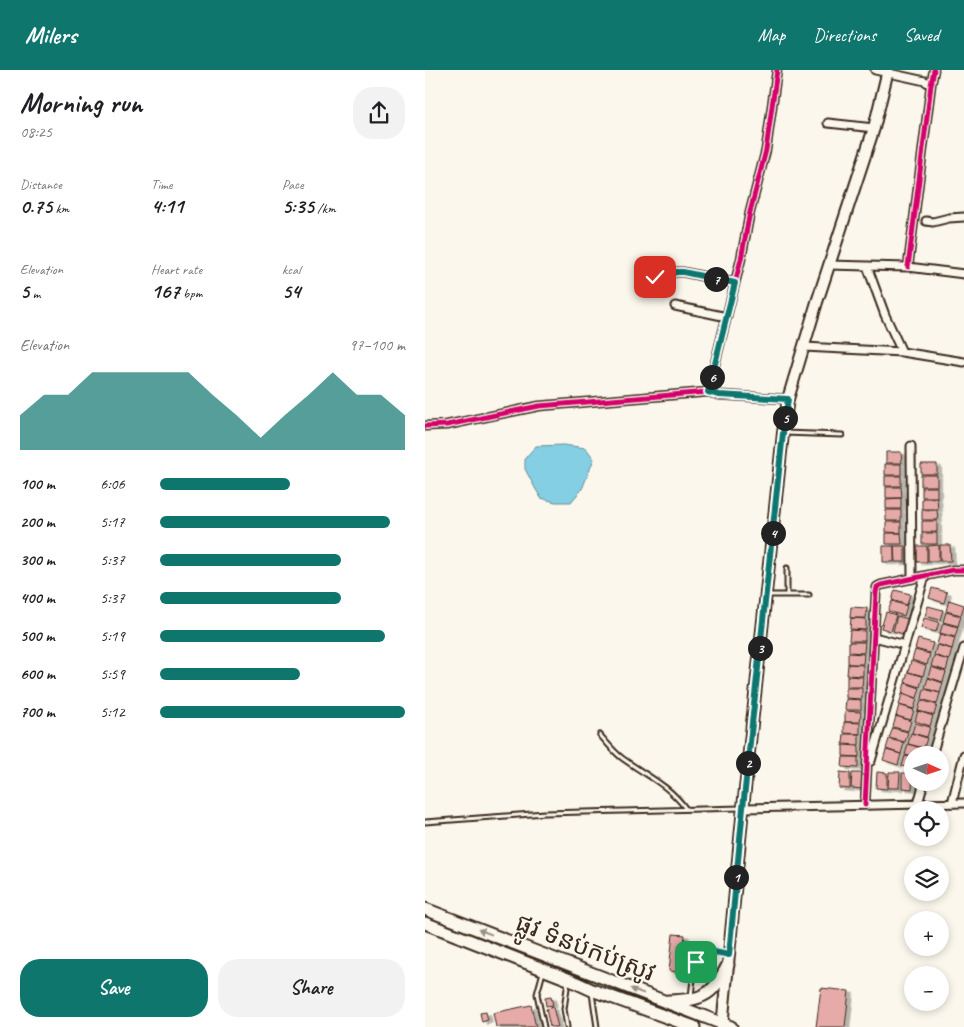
<!DOCTYPE html>
<meta charset="utf-8">
<style>
body{margin:0;font-family:Caveat,"Noto Sans Khmer",sans-serif;background:#f2f2f2;color:#202124;height:100vh;display:flex;flex-direction:column;font-size:19px;white-space:nowrap}
*{box-sizing:border-box;margin:0}
p{font-size:16px;color:#757577}
.icon{flex:none;width:28px;height:28px;fill:none;stroke:currentColor;stroke-width:2;stroke-linecap:round;stroke-linejoin:round}
.map{position:relative;flex:1;overflow:hidden}
.side{display:flex;flex-direction:column;background:#fff;width:425px}
.side>*{flex:none}
.needle{width:32px;rotate:93deg}
.controls{position:absolute;left:479px;top:676px;display:grid;gap:10px}
.controls a{display:grid;place-items:center;width:45px;height:45px;border-radius:50%;background:#fff;box-shadow:0 2px 8px #0003;font-size:25px}
.pin{position:absolute;display:grid;place-items:center;width:42px;height:42px;color:#fff;margin:-21px;border-radius:10px;box-shadow:0 2px 8px #0006}
.km{position:absolute;width:25px;height:25px;margin:-12px;border-radius:50%;background:#222;color:#fff;font-size:14px;line-height:25px;text-align:center}
.round{display:grid;place-items:center;flex:none;width:52px;height:52px;border-radius:20px;background:#f2f2f2}
.head{display:flex;align-items:center;justify-content:space-between;height:85px;padding:0 20px}
h1{font-size:28px;font-weight:600;line-height:38px}
.stats{display:grid;grid-template-columns:repeat(3,1fr);gap:8px;height:85px;padding:5px 20px}
.stats div{display:grid;align-content:center}
.stats b{font-size:21px;font-weight:600}
.stats small{font-size:14px;font-weight:400}
.stats p{font-size:14px}
.chart{height:140px;padding:10px 20px}
.chart p{display:flex;justify-content:space-between}
.chart svg{width:100%;height:90px;margin-top:5px;fill:#0f766e;opacity:.7}
.button{display:flex;gap:10px;margin-top:auto;padding:10px 20px}
.button a{flex:1;height:58px;border-radius:20px;background:#0f766e;color:#fff;font-size:20px;font-weight:600;line-height:58px;text-align:center}
.button a+a{background:#f2f2f2;color:#202124}
ul{padding:0 20px;list-style:none;font-size:16px}
li{display:grid;grid-template-columns:80px 60px 1fr;align-items:center;height:38px}
li i{height:12px;border-radius:6px;background:#0f766e}
header{display:flex;align-items:center;gap:30px;box-sizing:border-box;height:70px;padding:0 25px;background:#0f766e;color:#fff}
header strong{font-size:24px}
nav{display:flex;gap:28px;margin-inline-start:auto;font-size:18px}
main{display:flex;flex:1;min-height:0}
.map>svg:first-child{display:block}
.water{fill:#84cfe4;stroke:#678d95}
.building{fill:#e6aba8;stroke:#3b2a1e;filter:url(#shadow)}
.lines{fill:none;stroke-linecap:round;stroke-linejoin:round}
.service-casing{stroke:#3b2a1e;stroke-width:7}
.minor-casing{stroke:#3b2a1e;stroke-width:11}
.secondary-casing{stroke:#3b2a1e;stroke-width:14}
.primary-casing{stroke:#3b2a1e;stroke-width:15}
.service{stroke:#fbf7ec;stroke-width:3}
.minor{stroke:#fbf7ec;stroke-width:7}
.secondary{stroke:#fbf7ec;stroke-width:10}
.primary{stroke:#fbf7ec;stroke-width:11}
.cycleway-casing{stroke:#fbf7ec;stroke-width:8}
.cycleway{stroke:#d6006c;stroke-width:5}
.oneway{fill:#9b9085}
.route-casing{stroke:#fff;stroke-width:10}
.route{stroke:#0f766e;stroke-width:6}
.labels{text-anchor:middle;stroke-width:4.5;stroke-linejoin:round;paint-order:stroke}
.street-label{font-size:25px;fill:#3b2a1e;stroke:#fbf7ec}
</style>
<header>
<strong>Milers</strong>
<nav><a>Map</a><a>Directions</a><a>Saved</a></nav>
</header>
<main>
<section class="side">
<div class="head"><div><h1>Morning run</h1><p>08:25</p></div><a class="round"><svg class="icon" aria-label="share" viewBox="0 0 24 24"><path d="M12 15V3M7 8l5-5 5 5M5 13v7h14v-7"/></svg></a></div>
<div class="stats">
<div><p>Distance</p><b>0.75<small> km</small></b></div>
<div><p>Time</p><b>4:11</b></div>
<div><p>Pace</p><b>5:35<small> /km</small></b></div>
</div>
<div class="stats">
<div><p>Elevation</p><b>5<small> m</small></b></div>
<div><p>Heart rate</p><b>167<small> bpm</small></b></div>
<div><p>kcal</p><b>54</b></div>
</div>
<div class="chart"><p><span>Elevation</span>97–100 m</p>
<svg viewBox="0 0 160 44" preserveAspectRatio="none"><path d="M0 44V27L10 17L20 17L30 6L40 6L50 6L60 6L70 6L80 17L90 27L100 38L110 27L120 17L130 6L140 17L150 17L160 27V44z"/></svg>
</div>
<ul>
<li><b>100 m</b>6:06<i style="width:53%"></i></li>
<li><b>200 m</b>5:17<i style="width:94%"></i></li>
<li><b>300 m</b>5:37<i style="width:74%"></i></li>
<li><b>400 m</b>5:37<i style="width:74%"></i></li>
<li><b>500 m</b>5:19<i style="width:92%"></i></li>
<li><b>600 m</b>5:59<i style="width:57%"></i></li>
<li><b>700 m</b>5:12<i style="width:100%"></i></li>
</ul>
<div class="button"><a>Save</a><a>Share</a></div>
</section>
<div class="map">
<svg width="539" height="957" viewBox="0 0 539 957">
<defs>
<filter id="shadow"><feDropShadow dx="4.5" dy="2.5" stdDeviation="0" flood-color="#0004"/></filter>
</defs>
<rect width="100%" height="100%" fill="#fbf7ec"/>
<filter id="ink" filterUnits="userSpaceOnUse"><feTurbulence type="fractalNoise" baseFrequency=".02" numOctaves="2"/><feDisplacementMap in="SourceGraphic" scale="10" xChannelSelector="R" yChannelSelector="G"/><feConvolveMatrix kernelMatrix="1 2 1 2 8 2 1 2 1" color-interpolation-filters="sRGB"/></filter>
<g filter="url(#ink)">
<path class="water" d="M138,375L161,378L169,389L157,419L146,432H130L116,428L110,418L100,399V388L111,376Z"/>
<path class="building" d="M461,382H476L477,393H461Z
M460,394H476V405H460Z
M496,394H512V404H496Z
M496,405H512V416H496Z
M460,406H476V416H460Z
M461,417H476L477,428H461Z
M497,417H512V427H497Z
M476,428V439H461V429Z
M497,428H512L513,439H497Z
M461,440H476V451H461Z
M497,440H512L513,450H497Z
M497,451H512V462H497Z
M461,452H476V463L461,462Z
M461,463H476L477,474H461Z
M497,463H512V474H497Z
M514,475V491H503V476Z
M515,475H525L526,491H515Z
M458,476H469V492H458Z
M469,476H480V492H470Z
M492,476H502V492H492Z
M507,518L522,522L519,533L504,528Z
M470,520L485,524L482,535L467,530Z
M524,530L539,535L536,545L521,541Z
M467,531L482,536L479,546L463,541Z
M503,536L518,540L515,550L500,546Z
M426,537L442,538L441,548H425Z
M461,542L471,545L466,561L456,558Z
M521,542L536,546L533,556L518,552Z
M472,546L483,549L478,564L468,561Z
M426,548L441,549V560L425,559Z
M499,548L514,552L511,562L496,558Z
M518,553L533,557L530,567L515,563Z
M425,560L440,561V571H424Z
M515,564L530,568L527,579L512,574Z
M493,569L508,573L505,583L490,579Z
M424,572H440L439,583L424,582Z
M512,575L527,579L524,590L509,585Z
M490,580L505,584L502,595L487,590Z
M423,583L439,584L438,594H423Z
M509,586L524,590L521,601L506,596Z
M486,591L501,596L498,606L483,602Z
M423,594L438,595V606L422,605Z
M506,597L521,602L518,612L503,607Z
M483,602L498,606L495,617L480,612Z
M422,606L438,607L437,617H422Z
M503,608L518,613L515,623L500,618Z
M480,613L495,618L492,628L477,623Z
M421,618H437V629L421,628Z
M499,619L515,623L512,634L497,629Z
M477,624L492,629L489,639L474,635Z
M421,629L436,630V640H420Z
M496,630L512,635L509,645L493,641Z
M474,635L489,640L486,650L471,646Z
M420,641L436,642L435,652H420Z
M493,641L508,646L505,656L490,651Z
M471,646L486,651L483,661L468,657Z
M419,652L435,653V664L419,663Z
M490,653L505,657L502,667L487,663Z
M468,658L483,662L480,672L464,668Z
M486,663L502,668L499,678L483,674Z
M419,664H434V675L418,674Z
M464,669L479,673L476,684L461,679Z
M483,674L499,679L497,685H488V687L480,685Z
M418,675L434,676V687L418,686Z
M461,680L476,684L473,695L458,690Z
M480,686L488,688V699L477,696Z
M418,687H433V698L417,697Z
M415,702L425,703V719L414,718Z
M452,702L462,703V719L451,718Z
M464,702H475L474,718H463Z
M427,703H437V719L426,718Z
M477,703H488L487,719L477,718Z
M248,864L260,865L256,902L244,901Z
M396,918L424,921L420,957H391Z
M126,927L128,935L121,936L120,928Z
M106,935L111,957H71L68,943Z
M128,937L133,957H125L121,939Z
M61,942L63,950L57,952L55,943Z"/>
<g class="lines">
<g class="service-casing">
<path id="service" d="M359,363L417,365
M362,498V525
M342,525H384
M175,665C182,673 189,682 197,688C220,705 244,715 261,739
M0,752L120,743L316,738
M118,902L112,924L119,957
M167,923L172,957
M266,926C268,913 268,882 285,881C290,881 296,883 301,884
M142,957L139,939L143,911"/>
</g>
<g class="minor-casing">
<path id="minor" d="M450,0L500,11L506,15
M403,53L449,58
M501,151L508,152L524,148L539,147
M403,195L483,197L539,204
M442,196L460,245L477,282
M483,197L506,15L509,0
M231,207L252,202H258L310,213
M250,236L302,247
M379,277L477,282L539,292
M283,322L316,189L325,142L341,80L352,0
M0,356L22,355L114,336L283,322L294,325L363,329
M486,376L487,509
M449,567L480,575
M507,685L539,578
M446,691L500,506
M527,733L539,685
M493,734L499,712
M440,735L451,523L452,517L456,515L528,500H539
M318,738L539,733"/>
</g>
<g class="secondary-casing">
<path id="secondary" d="M297,957L318,738L358,363L363,329L392,232L449,58L463,0"/>
</g>
<g class="primary-casing">
<path id="primary" d="M0,839L306,957
M0,853L143,909L167,920L269,957
M243,931C257,930 273,931 285,921C293,915 298,904 303,895"/>
</g>
<use href="#service" class="service"/>
<use href="#minor" class="minor"/>
<use href="#secondary" class="secondary"/>
<use href="#primary" class="primary"/>
<g class="cycleway-casing">
<path id="cycleway" d="M483,197L506,15L509,0
M283,322L316,189L325,142L341,80L352,0
M0,356L22,355L114,336L283,322L294,325L363,329
M440,735L451,523L452,517L456,515L528,500H539"/>
</g>
<use href="#cycleway" class="cycleway"/>
</g>
<defs><path id="oneway-solid" d="M-6-.8H1V-3.2L6.5 0L1 3.2V.8H-6Z" transform="scale(1.25)"/></defs>
<g class="oneway">
<use href="#oneway-solid" transform="translate(60 862) rotate(-159)"/>
<use href="#oneway-solid" transform="translate(212 921) rotate(-159)"/>
</g>
</g>
<g class="lines" filter="url(#ink)">
<g class="route-casing">
<path id="route" d="M230,207L252,202H258L310,213L283,322L294,325L363,329L358,363L318,738L304,885C288,882 282,877 271,892"/>
</g>
<use href="#route" class="route"/>
</g>
<g class="labels">
<g class="street-label">
<text transform="translate(161 877) rotate(21)" y="9">ផ្លូវ ទំនប់កប់ស្រូវ</text>
</g>
</g>
</svg>
<div class="controls">
<a><svg class="needle" viewBox="-14 -14 28 28"><path d="M0-13l5 13h-10z" fill="#e53935"/><path d="M0 13l5-13h-10z" fill="#757577"/></svg></a>
<a><svg class="icon" aria-label="locate" viewBox="0 0 24 24"><circle cx="12" cy="12" r="6"/><path d="M12 2v4M12 18v4M2 12h4M18 12h4"/></svg></a>
<a><svg class="icon" aria-label="layers" viewBox="0 0 24 24"><path d="M12 4l9 5-9 5-9-5zM3 14l9 5 9-5"/></svg></a>
<a>+</a>
<a>−</a>
</div>
<div class="pin" style="left:271px;top:892px;background:#1e9e55"><svg class="icon" aria-label="arrive" viewBox="0 0 24 24"><path d="M6 21V4h12l-3 4 3 4H6"/></svg></div>
<div class="pin" style="left:230px;top:207px;background:#d93025"><svg class="icon" aria-label="check" viewBox="0 0 24 24"><path d="M5 12l5 5 9-10"/></svg></div>
<b class="km" style="left:311px;top:807px">1</b>
<b class="km" style="left:323px;top:693px">2</b>
<b class="km" style="left:335px;top:578px">3</b>
<b class="km" style="left:348px;top:463px">4</b>
<b class="km" style="left:360px;top:348px">5</b>
<b class="km" style="left:287px;top:307px">6</b>
<b class="km" style="left:291px;top:209px">7</b>
</div>
</main>
